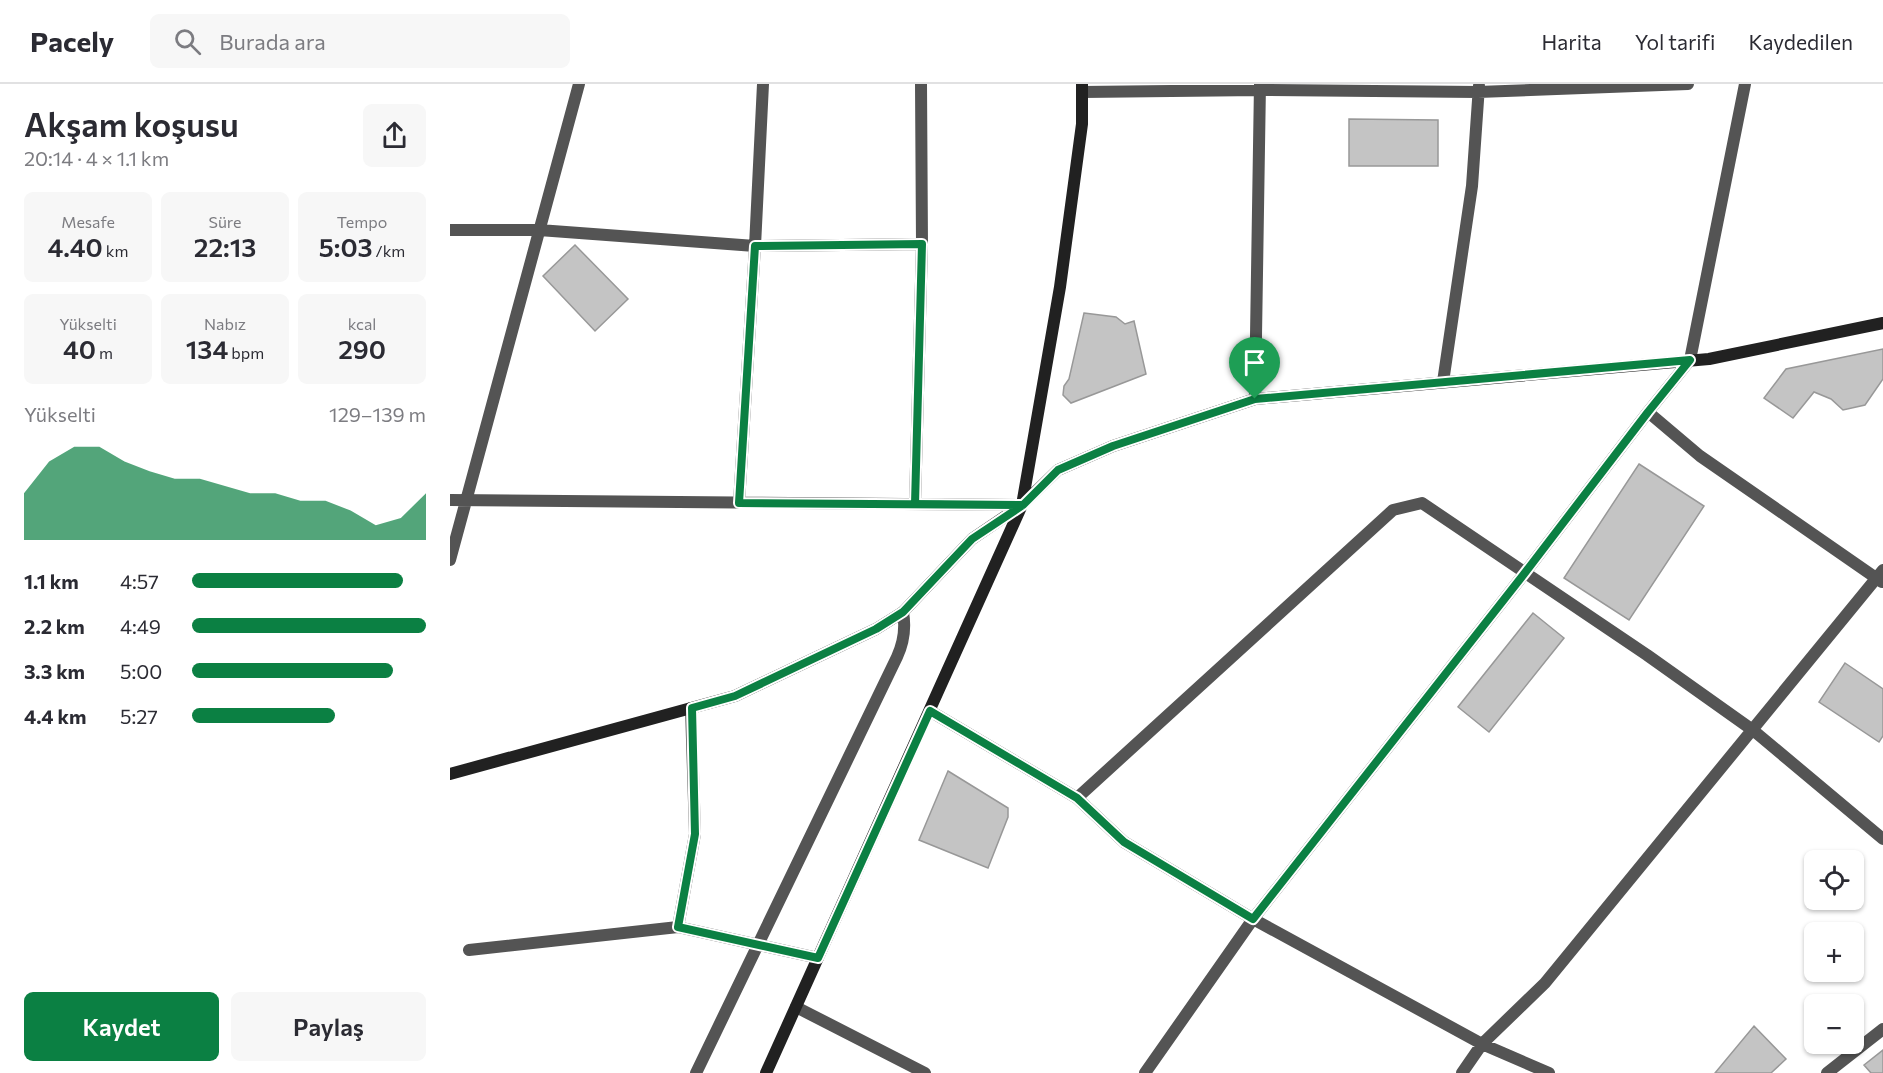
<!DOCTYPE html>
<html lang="tr">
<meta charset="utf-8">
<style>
body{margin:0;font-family:Commissioner,sans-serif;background:#f7f7f7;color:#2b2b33;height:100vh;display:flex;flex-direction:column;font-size:22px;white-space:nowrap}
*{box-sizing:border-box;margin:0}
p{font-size:20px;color:#7c7c81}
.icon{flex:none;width:33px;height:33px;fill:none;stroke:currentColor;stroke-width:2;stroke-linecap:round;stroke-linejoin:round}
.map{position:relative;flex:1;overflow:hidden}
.side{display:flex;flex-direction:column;background:#fff;width:450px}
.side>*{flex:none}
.fabs{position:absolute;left:1354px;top:766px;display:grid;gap:12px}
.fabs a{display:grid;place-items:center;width:60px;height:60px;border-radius:9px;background:#fff;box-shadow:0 2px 4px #0004;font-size:30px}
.pin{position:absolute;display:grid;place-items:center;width:51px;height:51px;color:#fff;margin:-62px -26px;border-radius:50% 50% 50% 0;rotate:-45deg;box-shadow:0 0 6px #0007}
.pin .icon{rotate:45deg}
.round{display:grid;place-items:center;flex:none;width:63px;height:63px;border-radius:9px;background:#f7f7f7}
.head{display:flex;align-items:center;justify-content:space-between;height:102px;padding:0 24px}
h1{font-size:33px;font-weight:600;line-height:45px}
.figures{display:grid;grid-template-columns:repeat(3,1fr);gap:9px;height:102px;padding:6px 24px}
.figures div{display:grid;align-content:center;border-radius:9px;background:#f7f7f7;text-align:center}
.figures b{font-size:26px;font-weight:600}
.figures small{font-size:16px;font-weight:400}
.figures p{font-size:16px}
.chart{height:168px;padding:12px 24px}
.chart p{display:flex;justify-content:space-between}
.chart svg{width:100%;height:108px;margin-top:6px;fill:#0b8043;opacity:.7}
.cta{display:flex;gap:12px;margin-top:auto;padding:12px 24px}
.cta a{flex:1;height:69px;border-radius:9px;background:#0b8043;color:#fff;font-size:24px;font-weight:600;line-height:69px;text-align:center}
.cta a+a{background:#f7f7f7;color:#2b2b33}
ul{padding:0 24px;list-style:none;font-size:20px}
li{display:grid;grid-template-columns:96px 72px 1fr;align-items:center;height:45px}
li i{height:15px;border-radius:8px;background:#0b8043}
header{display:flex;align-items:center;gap:36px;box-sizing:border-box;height:84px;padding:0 30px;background:#fff;border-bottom:2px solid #e1e1e2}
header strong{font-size:28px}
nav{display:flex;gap:33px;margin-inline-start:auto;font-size:21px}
.search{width:420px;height:54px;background:#f7f7f7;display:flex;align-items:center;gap:15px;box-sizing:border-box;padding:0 21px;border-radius:9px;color:#7c7c81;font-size:22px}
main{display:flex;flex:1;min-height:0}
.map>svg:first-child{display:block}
.building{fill:#c4c4c4;stroke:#989898;stroke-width:1.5}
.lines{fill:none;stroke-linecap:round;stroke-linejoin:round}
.street{stroke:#545454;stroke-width:12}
.secondary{stroke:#212121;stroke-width:12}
.route-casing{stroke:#fff;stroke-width:12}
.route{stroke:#0b8043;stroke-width:8}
</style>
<header>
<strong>Pacely</strong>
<div class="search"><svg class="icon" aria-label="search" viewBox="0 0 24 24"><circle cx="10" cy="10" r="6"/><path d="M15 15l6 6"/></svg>Burada ara</div>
<nav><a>Harita</a><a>Yol tarifi</a><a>Kaydedilen</a></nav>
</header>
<main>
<section class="side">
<div class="head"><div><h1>Akşam koşusu</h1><p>20:14 · 4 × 1.1 km</p></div><a class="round"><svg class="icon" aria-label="share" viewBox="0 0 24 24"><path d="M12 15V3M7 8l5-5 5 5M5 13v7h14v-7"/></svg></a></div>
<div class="figures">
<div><p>Mesafe</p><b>4.40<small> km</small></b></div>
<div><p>Süre</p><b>22:13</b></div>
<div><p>Tempo</p><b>5:03<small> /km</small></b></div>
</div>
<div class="figures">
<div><p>Yükselti</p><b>40<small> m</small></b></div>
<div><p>Nabız</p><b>134<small> bpm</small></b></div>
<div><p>kcal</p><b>290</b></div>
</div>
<div class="chart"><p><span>Yükselti</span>129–139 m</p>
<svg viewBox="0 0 160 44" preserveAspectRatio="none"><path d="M0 44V25L10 12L20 6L30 6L40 12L50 16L60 19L70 19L80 22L90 25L100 25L110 28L120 28L130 32L140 38L150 35L160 25V44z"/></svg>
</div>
<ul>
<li><b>1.1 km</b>4:57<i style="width:90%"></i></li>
<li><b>2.2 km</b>4:49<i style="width:100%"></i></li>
<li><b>3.3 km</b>5:00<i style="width:86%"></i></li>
<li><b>4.4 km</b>5:27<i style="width:61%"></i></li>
</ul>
<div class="cta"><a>Kaydet</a><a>Paylaş</a></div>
</section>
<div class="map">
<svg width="1433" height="989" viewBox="0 0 1433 989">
<rect width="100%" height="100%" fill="#fff"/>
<path class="building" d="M899,35L988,36V82H899Z
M125,161L178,215L145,247L93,192Z
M634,229L666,233L675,240L684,237L696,290L621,319L613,311L614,302L619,295Z
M1433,265V295L1415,321L1393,326L1381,315L1364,308L1343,334L1314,314L1336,285Z
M1189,380L1254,422L1179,536L1114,494Z
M1083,529L1114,554L1039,648L1008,623Z
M1395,579L1433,605V652L1429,658L1369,618Z
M498,687L558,724V733L538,784L469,756Z
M1304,942L1336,975L1321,989H1265Z
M1433,966V989H1421L1414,981Z"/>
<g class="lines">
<path class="street" d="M632,8L810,6L1028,8L1238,0
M0,146H89L305,162L472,160
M993,298L1022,102L1029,2
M805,315L810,0
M1198,328L1250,372L1432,498
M0,416L572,421
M289,419L305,162L313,0
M465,420L472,160L471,0
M0,476L129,0
M480,627L627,714L674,758L803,835L1032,960L1099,989
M627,714L943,426L972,419L1197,571L1304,647L1433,755
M228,843L245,750L241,624
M19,866L228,843L368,874
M346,923L475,989
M246,989L447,573C454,558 456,545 453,528
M695,989L803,835L1074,490L1198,328L1240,276L1295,0
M1012,989L1032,960L1095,899L1433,486
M1377,989L1433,945"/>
<path class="secondary" d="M0,690L285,612L426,545L453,528L522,455L572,421L610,203L632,40V0
M316,989L572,421L608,386L663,362L805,315L1259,275L1433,239"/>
</g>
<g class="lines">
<g class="route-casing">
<path id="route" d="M805,315L663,362L608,386L573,421C478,421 383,420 289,419L305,162L472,160L465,420L573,421L522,455L453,528L426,545L285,612L242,624L245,750L228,843L368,874L480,627L627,714L674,758L803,835L1074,490L1198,328L1240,276L805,315"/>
</g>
<use href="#route" class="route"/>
</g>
</svg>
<div class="fabs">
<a><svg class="icon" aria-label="locate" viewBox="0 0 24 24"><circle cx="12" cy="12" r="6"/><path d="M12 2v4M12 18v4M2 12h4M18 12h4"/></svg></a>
<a>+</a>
<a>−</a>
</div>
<div class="pin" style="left:805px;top:315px;background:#1e9e55"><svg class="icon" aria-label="arrive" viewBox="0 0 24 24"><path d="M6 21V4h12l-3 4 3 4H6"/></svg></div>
</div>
</main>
